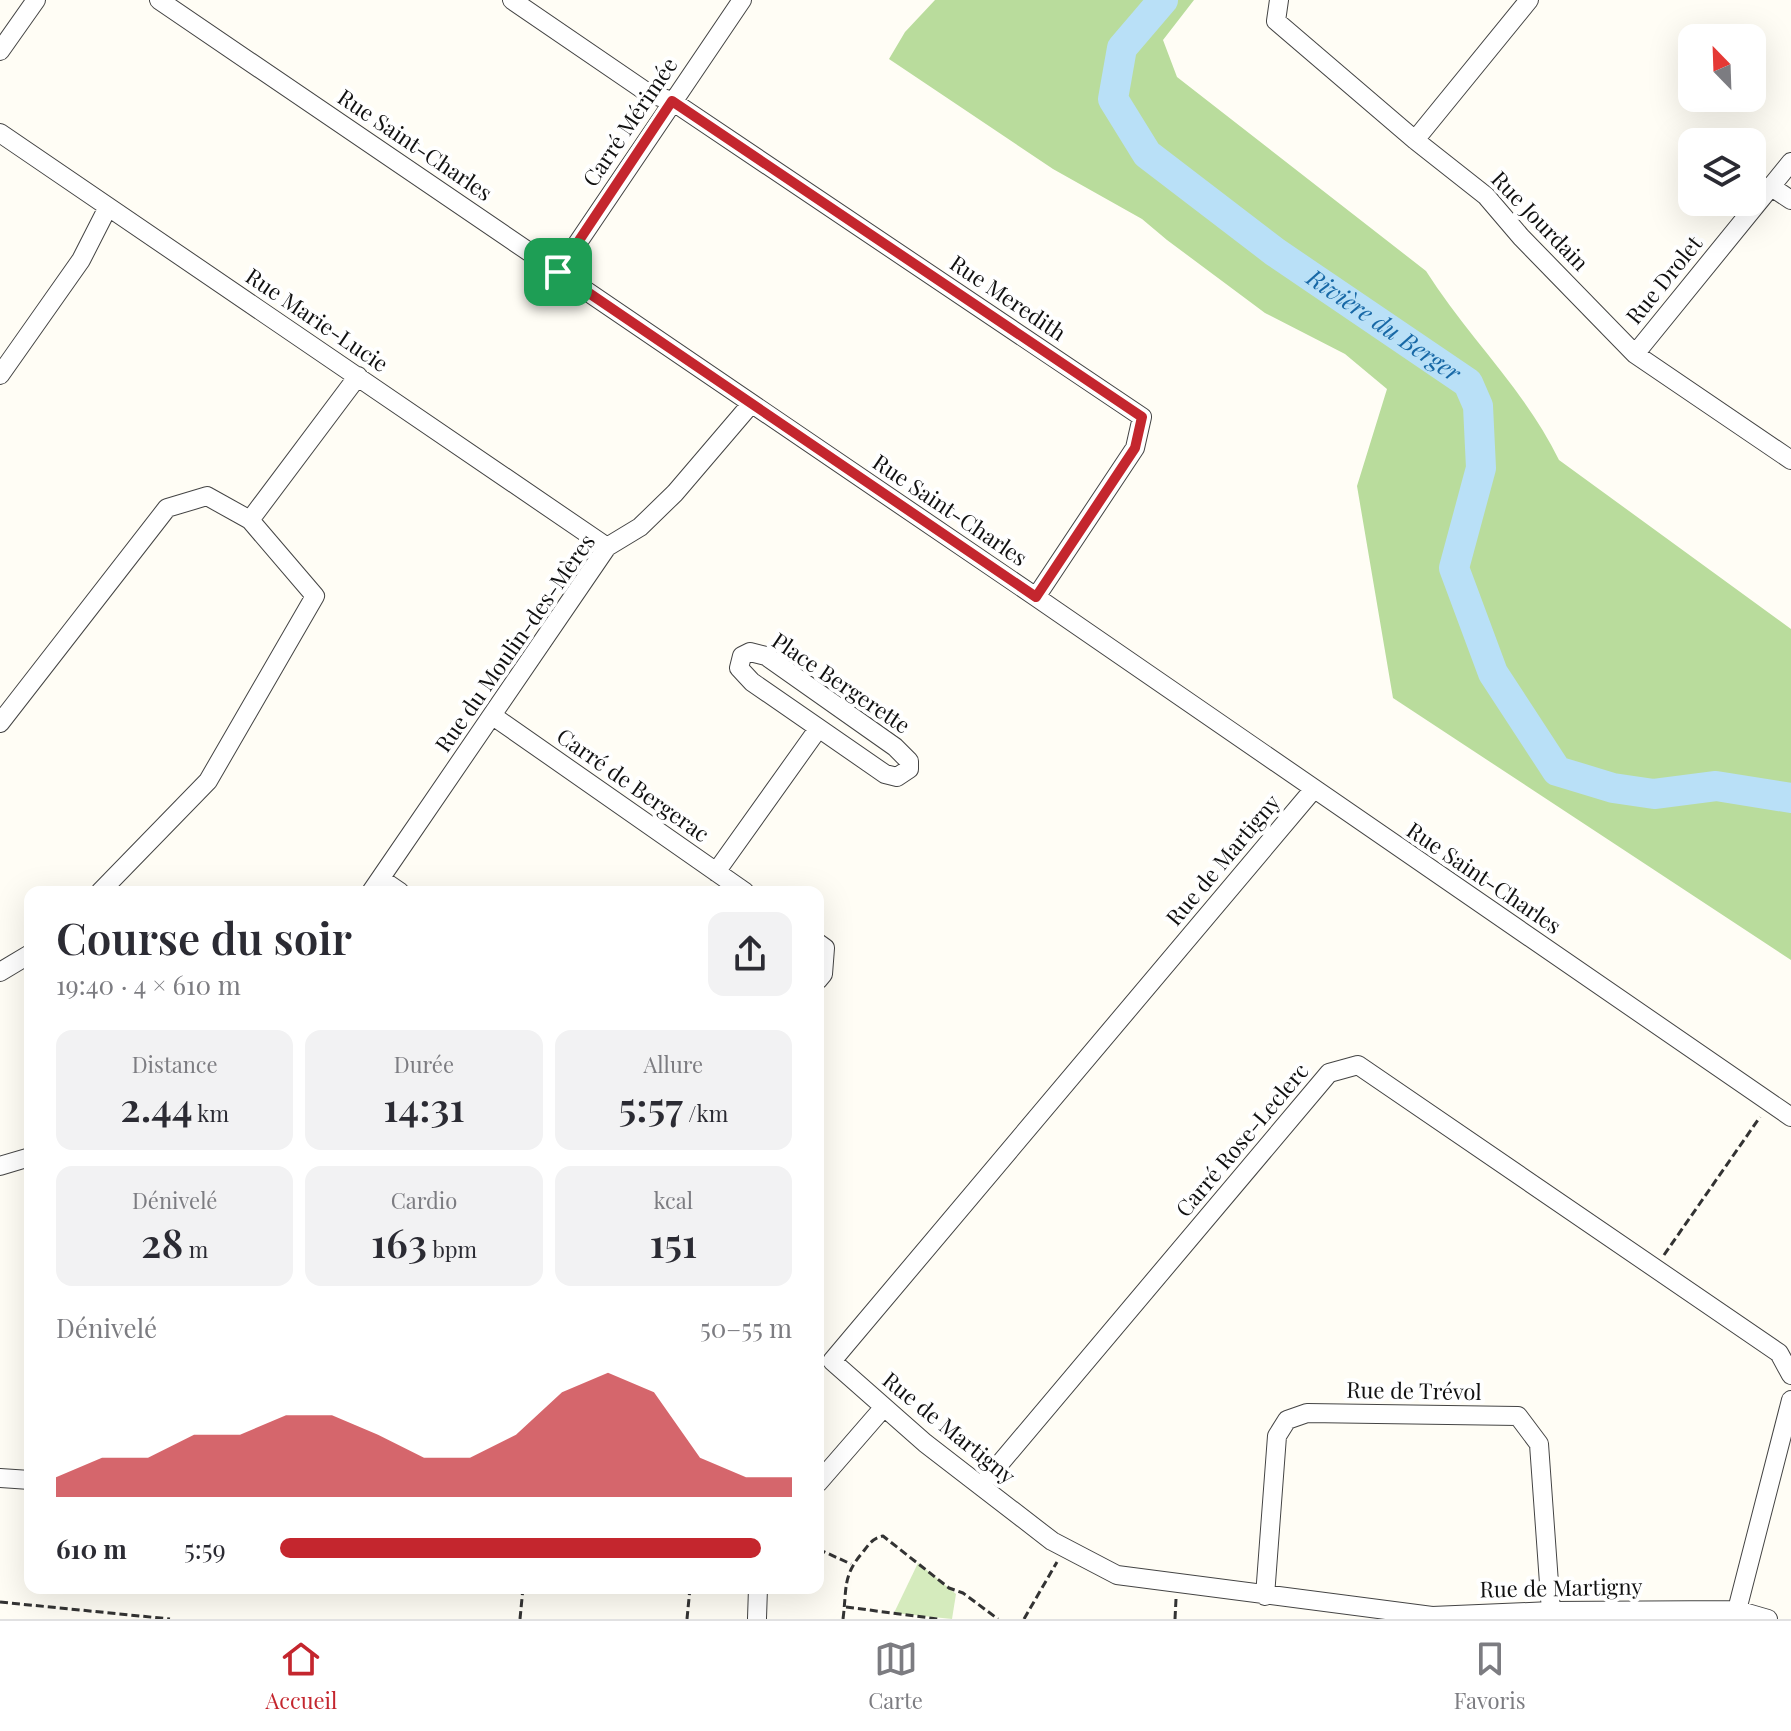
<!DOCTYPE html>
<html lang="fr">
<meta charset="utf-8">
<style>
body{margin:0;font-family:"Playfair Display",serif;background:#f2f2f3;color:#2b2b33;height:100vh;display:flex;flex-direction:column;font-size:30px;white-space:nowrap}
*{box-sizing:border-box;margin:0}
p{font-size:26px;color:#7c7c81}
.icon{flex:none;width:44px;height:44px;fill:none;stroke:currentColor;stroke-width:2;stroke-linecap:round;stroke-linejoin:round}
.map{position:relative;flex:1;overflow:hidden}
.side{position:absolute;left:24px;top:886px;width:800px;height:708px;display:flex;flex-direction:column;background:#fff;border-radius:16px;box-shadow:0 8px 32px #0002}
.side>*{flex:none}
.needle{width:52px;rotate:337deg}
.controls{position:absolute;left:1678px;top:24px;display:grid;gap:16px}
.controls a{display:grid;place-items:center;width:88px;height:88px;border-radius:16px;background:#fff;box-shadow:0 8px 32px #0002;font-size:40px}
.pin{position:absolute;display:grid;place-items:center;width:68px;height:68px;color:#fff;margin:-34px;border-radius:16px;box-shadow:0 4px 12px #0006}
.round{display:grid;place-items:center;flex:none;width:84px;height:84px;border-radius:16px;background:#f2f2f3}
.head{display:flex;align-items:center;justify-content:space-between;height:136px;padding:0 32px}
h1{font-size:44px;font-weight:600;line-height:60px}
.stats{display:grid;grid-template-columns:repeat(3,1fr);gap:12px;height:136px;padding:8px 32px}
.stats div{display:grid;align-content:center;border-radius:16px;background:#f2f2f3;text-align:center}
.stats b{font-size:40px;font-weight:600}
.stats small{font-size:22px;font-weight:400}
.stats p{font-size:22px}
.chart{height:224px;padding:16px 32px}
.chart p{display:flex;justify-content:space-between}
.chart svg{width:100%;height:144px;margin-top:8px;fill:#c4262e;opacity:.7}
ul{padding:0 32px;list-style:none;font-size:26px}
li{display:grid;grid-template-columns:128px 96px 1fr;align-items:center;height:60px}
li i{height:20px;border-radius:10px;background:#c4262e}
.tab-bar{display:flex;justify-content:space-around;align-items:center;height:112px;border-top:2px solid #e1e1e2;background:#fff;font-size:22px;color:#7c7c81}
.tab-bar a{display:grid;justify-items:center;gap:4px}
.tab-bar .selected{color:#c4262e}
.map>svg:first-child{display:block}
.green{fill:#d5ebbd}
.forest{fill:#b9dc9c}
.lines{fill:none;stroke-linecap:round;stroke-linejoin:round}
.river{stroke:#b9e0f7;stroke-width:30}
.minor-casing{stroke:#444;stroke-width:20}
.path{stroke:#333;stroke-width:3;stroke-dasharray:8 4;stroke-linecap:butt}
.minor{stroke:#fff;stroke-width:18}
.route-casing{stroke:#fff;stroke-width:16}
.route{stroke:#c4262e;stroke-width:10}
.labels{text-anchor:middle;stroke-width:8;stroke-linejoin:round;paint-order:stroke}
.street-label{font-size:22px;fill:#111;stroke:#fff}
.water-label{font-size:24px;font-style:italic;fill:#1768a6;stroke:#fff}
</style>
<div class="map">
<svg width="1791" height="1619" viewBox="0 0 1791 1619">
<rect width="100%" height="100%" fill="#fffdf5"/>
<path class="green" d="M918,1563L956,1594L952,1619L894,1613Z"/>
<path class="forest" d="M935,0H1194L1163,40L1177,77L1426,271C1467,336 1525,390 1559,460L1791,629V960L1393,698L1357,486L1387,389L1345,354L1265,313L1167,240L1142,219L1053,169L889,59L905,32Z"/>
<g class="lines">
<path class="river" id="s1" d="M1163,0L1122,48L1113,99L1147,154L1275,252L1468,383L1478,406L1481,468L1454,568L1493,673L1557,771L1613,788L1654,794L1716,786L1791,798"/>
<g class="minor-casing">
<path id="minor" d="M159,0L1036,597L1791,1117
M512,0L648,93L672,101L1142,417L1135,448L1036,597
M1279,0L1276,21L1415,140L1486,196L1521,237L1635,354L1791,460
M0,51L36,0
M0,133L607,547
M1415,140L1529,0
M1770,186L1791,200
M558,272L742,0
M1635,354L1791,162
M0,375L81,260L108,207
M250,520L358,376
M750,652L766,656L895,747L909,761V769L897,777L885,774L752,682L739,668L742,656Z
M493,716L745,892
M0,723L167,508L207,496L250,520L315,596L208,781L100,892
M1313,790L832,1361L925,1443L1052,1541L1117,1575L1432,1616L1551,1611L1737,1610L1768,1619
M716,872L818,729
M381,879L400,892
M371,892L607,547L640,527L675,493L751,404
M818,943L825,948L823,974L818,980
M0,972L30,954
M0,1166L30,1157
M0,1478L30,1480
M818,1483L884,1407
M981,1486L1329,1073L1358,1065L1779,1353L1791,1375
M1265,1596L1277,1436L1287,1420L1307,1413L1518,1416L1539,1444L1551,1611
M1737,1610L1791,1400
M757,1618L758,1588"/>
</g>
<path class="path" d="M1664,1255L1760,1117
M818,1549L851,1564
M0,1602L170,1619
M846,1607L938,1619
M520,1619L523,1588
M687,1619L690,1588
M843,1619C847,1589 842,1576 863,1552C869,1544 873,1538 883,1536L949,1588L963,1593L998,1619
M1024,1619L1057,1562
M1175,1619L1176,1599"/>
<use href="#minor" class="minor"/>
</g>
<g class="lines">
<g class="route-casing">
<path id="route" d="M672,101L1142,417L1135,448L1036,597L558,272Z"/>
</g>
<use href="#route" class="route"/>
</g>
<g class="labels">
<g class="street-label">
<text transform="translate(630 122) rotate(-56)" y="8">Carré Mérimée</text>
<text transform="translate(415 145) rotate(34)" y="8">Rue Saint-Charles</text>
<text transform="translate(1540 221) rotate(46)" y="8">Rue Jourdain</text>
<text transform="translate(1664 280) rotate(-51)" y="8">Rue Drolet</text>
<text transform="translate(1008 298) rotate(34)" y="8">Rue Meredith</text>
<text transform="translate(317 320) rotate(34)" y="8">Rue Marie-Lucie</text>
<text transform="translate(950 510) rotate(34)" y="8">Rue Saint-Charles</text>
<text transform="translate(515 643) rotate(-55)" y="8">Rue du Moulin-des-Mères</text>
<text transform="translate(841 683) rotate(34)" y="8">Place Bergerette</text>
<text transform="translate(633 785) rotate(35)" y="8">Carré de Bergerac</text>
<text transform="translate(1223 860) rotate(-50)" y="8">Rue de Martigny</text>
<text transform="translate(1484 878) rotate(34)" y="8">Rue Saint-Charles</text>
<text transform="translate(1242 1140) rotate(-50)" y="8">Carré Rose-Leclerc</text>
<text transform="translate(1414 1391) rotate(1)" y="8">Rue de Trévol</text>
<text transform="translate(949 1428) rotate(39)" y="8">Rue de Martigny</text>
<text transform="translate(1561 1588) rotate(-1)" y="8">Rue de Martigny</text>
</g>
<g class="water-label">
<text dy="8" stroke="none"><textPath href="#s1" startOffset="472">Rivière du Berger</textPath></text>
</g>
</g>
</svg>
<div class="controls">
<a><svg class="needle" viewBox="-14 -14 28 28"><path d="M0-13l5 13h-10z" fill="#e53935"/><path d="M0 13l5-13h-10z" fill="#7c7c81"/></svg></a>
<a><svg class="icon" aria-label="layers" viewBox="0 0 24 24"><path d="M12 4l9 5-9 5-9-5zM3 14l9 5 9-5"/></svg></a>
</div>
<div class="pin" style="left:558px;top:272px;background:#1e9e55"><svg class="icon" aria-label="arrive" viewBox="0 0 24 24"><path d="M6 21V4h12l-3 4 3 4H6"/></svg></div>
<section class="side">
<div class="head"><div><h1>Course du soir</h1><p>19:40 · 4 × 610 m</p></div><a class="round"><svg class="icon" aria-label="share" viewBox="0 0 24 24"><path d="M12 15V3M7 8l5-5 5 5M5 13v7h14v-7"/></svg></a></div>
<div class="stats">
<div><p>Distance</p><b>2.44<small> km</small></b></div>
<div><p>Durée</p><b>14:31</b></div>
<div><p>Allure</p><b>5:57<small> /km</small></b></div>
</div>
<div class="stats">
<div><p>Dénivelé</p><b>28<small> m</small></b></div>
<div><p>Cardio</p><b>163<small> bpm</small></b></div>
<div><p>kcal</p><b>151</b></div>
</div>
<div class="chart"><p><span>Dénivelé</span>50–55 m</p>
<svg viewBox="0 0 160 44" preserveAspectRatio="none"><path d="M0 44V38L10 32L20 32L30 25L40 25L50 19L60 19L70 25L80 32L90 32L100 25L110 12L120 6L130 12L140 32L150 38L160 38V44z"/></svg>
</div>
<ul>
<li><b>610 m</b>5:59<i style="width:94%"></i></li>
</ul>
</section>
</div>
<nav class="tab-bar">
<a class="selected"><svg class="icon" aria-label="home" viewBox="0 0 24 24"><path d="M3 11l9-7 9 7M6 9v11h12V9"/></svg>Accueil</a>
<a><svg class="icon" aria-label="map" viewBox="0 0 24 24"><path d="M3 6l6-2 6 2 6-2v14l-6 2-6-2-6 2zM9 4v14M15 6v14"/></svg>Carte</a>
<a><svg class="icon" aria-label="saved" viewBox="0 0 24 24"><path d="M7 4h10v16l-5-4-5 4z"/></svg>Favoris</a>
</nav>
